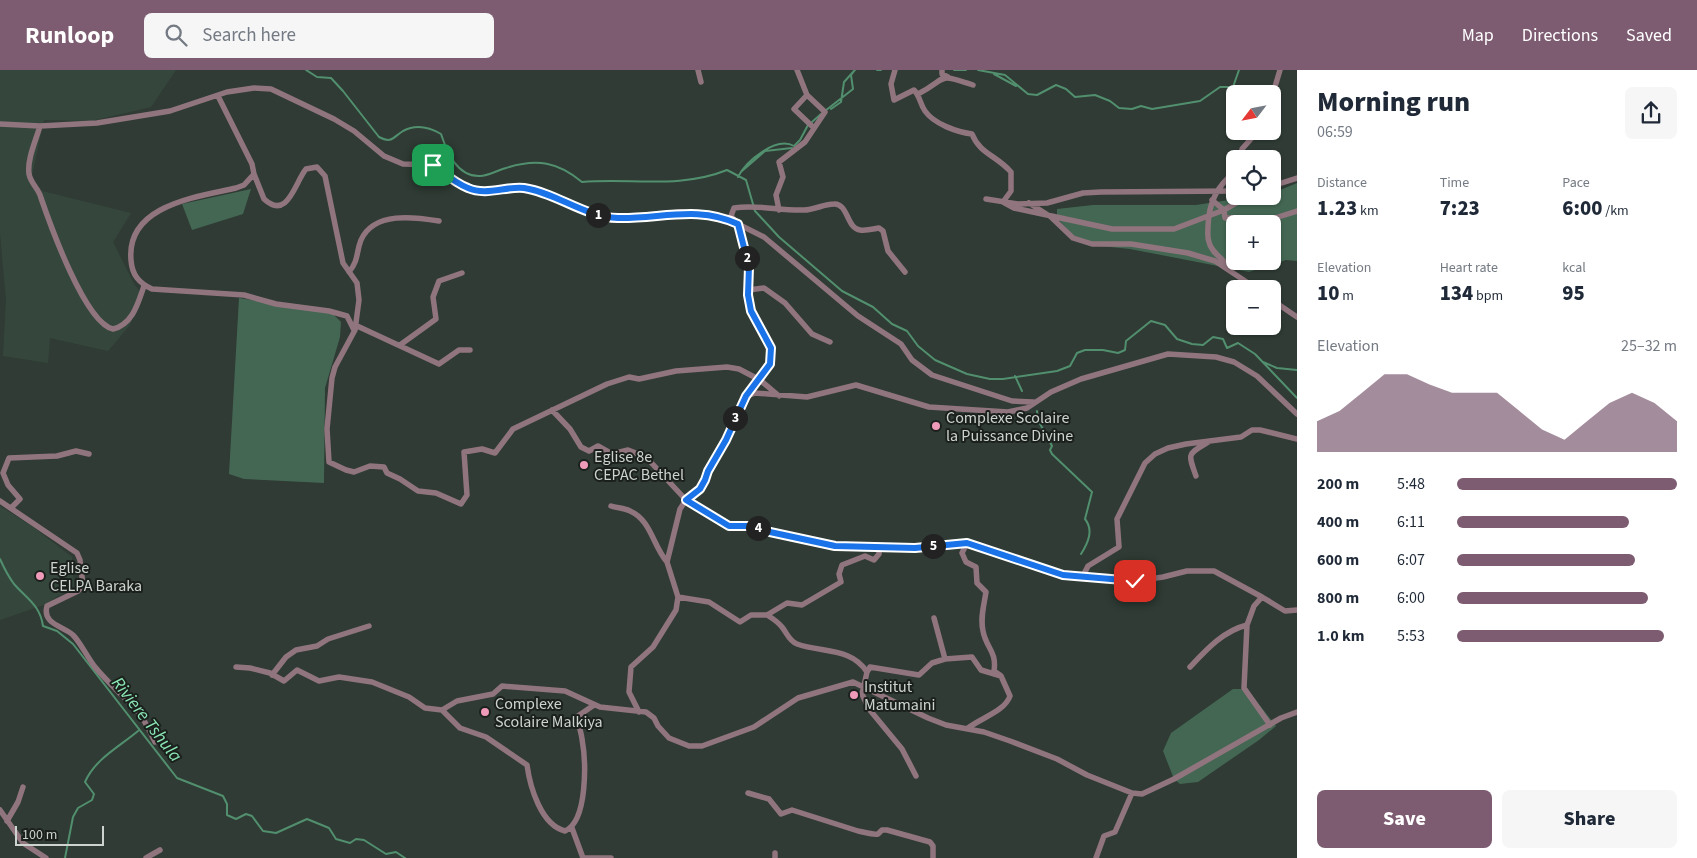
<!DOCTYPE html>
<meta charset="utf-8">
<style>
body{margin:0;font-family:"Source Sans 3",sans-serif;background:#f6f6f7;color:#1f2937;height:100vh;display:flex;flex-direction:column;font-size:19px;white-space:nowrap}
*{box-sizing:border-box;margin:0}
p{font-size:16px;color:#747a83}
.icon{flex:none;width:28px;height:28px;fill:none;stroke:currentColor;stroke-width:2;stroke-linecap:round;stroke-linejoin:round}
.map{position:relative;flex:1;overflow:hidden}
.side{display:flex;flex-direction:column;background:#fff;width:400px}
.side>*{flex:none}
.needle{width:32px;rotate:238deg}
.tools{position:absolute;left:1226px;top:15px;display:grid;gap:10px}
.tools a{display:grid;place-items:center;width:55px;height:55px;border-radius:8px;background:#fff;box-shadow:0 1px 4px #0004;font-size:25px}
.scale{position:absolute;left:15px;bottom:12px;width:89px;box-sizing:border-box;padding-left:5px;border:2px solid #cdd4d0;border-top:0;font-size:14px;line-height:18px;white-space:nowrap;color:#cdd4d0;-webkit-text-stroke:4px #1b201d;paint-order:stroke}
.pin{position:absolute;display:grid;place-items:center;width:42px;height:42px;color:#fff;margin:-21px;border-radius:10px;box-shadow:0 2px 8px #0006}
.km{position:absolute;width:25px;height:25px;margin:-12px;border-radius:50%;background:#222;color:#fff;font-size:14px;line-height:25px;text-align:center}
.round{display:grid;place-items:center;flex:none;width:52px;height:52px;border-radius:8px;background:#f6f6f7}
.head{display:flex;align-items:center;justify-content:space-between;height:85px;padding:0 20px}
h1{font-size:28px;font-weight:800;line-height:38px}
.figures{display:grid;grid-template-columns:repeat(3,1fr);gap:8px;height:85px;padding:5px 20px}
.figures div{display:grid;align-content:center}
.figures b{font-size:21px;font-weight:800}
.figures small{font-size:14px;font-weight:400}
.figures p{font-size:14px}
.chart{height:140px;padding:10px 20px}
.chart p{display:flex;justify-content:space-between}
.chart svg{width:100%;height:90px;margin-top:5px;fill:#7d5c71;opacity:.7}
.primary-button{display:flex;gap:10px;margin-top:auto;padding:10px 20px}
.primary-button a{flex:1;height:58px;border-radius:8px;background:#7d5c71;color:#fff;font-size:20px;font-weight:800;line-height:58px;text-align:center}
.primary-button a+a{background:#f6f6f7;color:#1f2937}
ul{padding:0 20px;list-style:none;font-size:16px}
li{display:grid;grid-template-columns:80px 60px 1fr;align-items:center;height:38px}
li i{height:12px;border-radius:6px;background:#7d5c71}
header{display:flex;align-items:center;gap:30px;box-sizing:border-box;height:70px;padding:0 25px;background:#7d5c71;color:#fff}
header strong{font-size:24px}
nav{display:flex;gap:28px;margin-inline-start:auto;font-size:18px}
.search{width:350px;height:45px;background:#f6f6f7;display:flex;align-items:center;gap:12px;box-sizing:border-box;padding:0 18px;border-radius:8px;color:#747a83;font-size:19px}
main{display:flex;flex:1;min-height:0}
.map>svg:first-child{display:block}
.built{fill:#35473d}
.green{fill:#446753;fill-rule:evenodd}
.lines{fill:none;stroke-linecap:round;stroke-linejoin:round}
.stream{stroke:#518f6e;stroke-width:2}
.street{stroke:#91757e;stroke-width:5.5}
.route-casing{stroke:#fff;stroke-width:10}
.route{stroke:#1a73e8;stroke-width:6}
.poi-dot{fill:#ef9ab8;stroke:#1b201d;stroke-width:2}
.labels{text-anchor:middle;stroke-width:4;stroke-linejoin:round;paint-order:stroke}
.poi-label{font-size:16px;fill:#cdd4d0;stroke:#1b201d;text-anchor:start}
.water-label{font-size:18px;font-style:italic;fill:#8be8b6;stroke:#1b201d}
</style>
<header>
<strong>Runloop</strong>
<div class="search"><svg class="icon" aria-label="search" viewBox="0 0 24 24"><circle cx="10" cy="10" r="6"/><path d="M15 15l6 6"/></svg>Search here</div>
<nav><a>Map</a><a>Directions</a><a>Saved</a></nav>
</header>
<main>
<div class="map">
<svg width="1297" height="788" viewBox="0 0 1297 788">
<rect width="100%" height="100%" fill="#2f3b34"/>
<path class="built" d="M0,0H176L151,37L91,51L44,50L31,110L42,121L131,143L113,172L134,214L142,224L130,255L108,281L50,268L48,293L3,286L6,230L0,163Z
M0,436L33,457L72,487L74,516L44,535L0,550Z"/>
<path class="green" d="M1297,113V191L1286,190L1249,202L1130,179L1100,176L1074,166L1057,148V139L1093,135H1196L1255,126H1272L1273,123ZM1235,154H1272V191H1235Z
M251,119L243,144L192,160L182,134Z
M239,228L332,243L341,252L340,267L325,318L324,413L244,409L229,404Z
M1233,619H1247L1276,656L1259,670L1198,712L1180,714L1174,709L1163,681L1171,663Z"/>
<g class="lines">
<path class="stream" d="M306,0L317,7L331,8L343,21L379,67C392,74 393,67 403,61C416,54 429,57 441,64C447,82 457,107 480,106C488,106 498,100 506,98C537,88 558,92 582,112C631,108 680,119 727,100L746,110L755,141L779,167L842,221L873,237L892,254L907,261L918,276L935,290L967,304L990,309H1003L1057,301L1070,296L1077,283L1085,280H1103L1118,283L1125,280L1126,271L1151,251L1165,255L1177,269L1192,274L1203,275L1213,267L1223,269L1227,278L1238,273L1255,284L1297,328
M877,0H881
M954,0H966
M978,0L1005,5L1028,24L1037,25L1056,15L1066,19L1075,27L1095,25L1110,31L1119,38L1132,39L1141,36L1152,39L1200,31L1220,17H1233L1239,0
M994,4L1016,16
M831,39L841,32L844,12L854,1
M825,41L853,19L851,5L855,0
M812,52L821,44
M742,101L765,81L792,78
M738,107C746,91 776,66 794,76L800,70L808,55
M1263,292L1277,298L1297,300
M1015,306L1022,321
M1037,341L1038,350L1052,376L1050,380L1052,384L1092,422L1085,449C1094,460 1088,473 1081,484
M0,489C4,498 8,506 14,514C27,529 40,535 43,556L57,561L73,574L177,708L223,726L227,734V745L236,749L246,744L252,746L263,761L276,763L307,749L329,758L336,769L350,773L356,769L364,770L386,784L396,782L405,788
M65,788L73,747L78,738L92,730L94,724L85,712C95,689 119,677 138,661"/>
<path class="street" d="M698,0L701,12
M797,0L807,25L794,39L814,58
M895,0L891,14L894,30L914,20C920,26 920,34 925,41C934,54 957,62 972,64C980,84 996,85 1011,102V121L1003,132L1014,138L1112,159H1174L1224,140L1248,126
M942,0V4L948,7
M918,24C949,8 935,2 973,15
M218,26L252,94L254,104L244,115L236,118C197,127 126,135 131,190C132,205 139,213 152,219L244,225L276,234L329,241L347,246L354,260
M1272,34L1274,20L1280,0
M0,54L40,56L97,53L170,41L227,22L254,18L271,19L334,49L354,61L384,86L403,94L433,95L469,119L484,121L522,118L536,120L584,140L616,148L680,142L726,148L764,167L858,246L901,274L912,290L932,305L1012,331L1033,332
M40,56C36,70 27,89 29,104C31,114 39,119 41,128C50,154 85,253 113,259C133,254 138,233 144,216
M1241,89L1242,79L1258,61
M254,104L264,129C288,151 295,112 306,99L317,97L325,106L343,193L357,213L359,230L355,260L335,297L332,308L327,359L329,392L346,400L354,402L370,396L384,397L387,403L400,409L418,421L436,423L461,434L467,425L464,382L482,379L495,383L513,359L607,314L629,307L639,309L676,301L727,297L739,299L760,310L779,326
M1272,116L1297,108
M986,129L1018,134L1047,133L1083,123L1101,122L1235,121
M1212,130L1224,140L1225,148H1275L1297,141
M1029,133L1051,147L1073,168L1092,174H1131L1188,183L1215,191L1257,219
M779,140L776,125L783,107L779,92L805,72L825,42L807,25
M1228,196C1222,188 1211,182 1209,172C1207,167 1208,161 1208,156C1209,132 1217,116 1235,102
M349,202C359,190 356,182 361,170C374,141 415,147 439,151
M748,220L764,218L785,233L812,264L830,272
M1272,230L1297,247
M355,255L439,294L459,280H470
M400,275L436,249L433,227L439,211L462,203
M747,326L755,323L807,327L856,315L929,337L1008,342L1027,338L1051,322L1081,309L1168,284L1216,287L1234,292L1257,306L1297,344
M552,340L570,359L581,377L589,381L598,376L612,384L628,380L646,387L686,430L729,456H752L770,462L835,476L915,478L967,473L1056,503L1082,508L1135,511L1163,507L1187,501H1214L1262,527L1254,536L1247,555L1244,618L1270,655
M1196,406C1187,381 1188,385 1210,371
M0,431L77,483L80,490L83,515L78,521L47,536C42,554 63,556 73,565C80,572 88,588 95,597C108,613 124,626 138,642C145,650 150,662 155,672
M611,436C617,438 625,438 630,441C651,450 653,476 667,492
M11,438L20,429L8,415L3,403L9,388L57,386L76,381L89,384
M967,473L962,483L966,492L976,497L977,513L986,522C984,535 980,548 983,561C986,578 997,581 994,601L1000,605
M1082,508L1088,496L1119,477L1117,449L1145,393L1155,384L1168,378L1186,374L1241,367L1252,360H1260L1297,369
M678,527L709,532L740,552L751,545H767L787,533L802,535L841,512L839,504L842,495L865,486L874,490L879,484V477
M1262,527L1285,541L1297,540
M767,545C772,548 778,552 782,557C787,563 789,571 797,574C822,583 851,577 867,602L862,624L869,639L902,679L916,706
M934,548L945,589
M236,597L250,598L270,603L284,611L297,600L319,611L339,607L372,612L409,627L425,638L442,640L457,631L493,624L502,616L565,621L600,637L646,642L654,648L658,656L669,668L689,676H702L754,657L798,628L853,612L928,648L946,655L984,662L1010,671L1057,689L1087,705L1132,723L1142,724L1174,709L1281,648L1297,642
M1190,597C1206,580 1223,561 1247,555
M867,602L870,597L919,605L932,593L945,589L972,587L981,600L1001,606L1010,626C1005,641 981,648 968,658
M272,605L286,587L296,580L317,576L328,569L369,556
M442,640L460,658L486,667L527,695C530,717 541,755 565,761C588,751 586,691 582,669C581,661 578,655 578,646L594,635
M639,642L629,622L631,597L653,577L676,540L678,527L667,492L680,439L686,430L700,419L705,411L708,401L726,370L746,326L770,294L771,278L751,241L748,225L749,197L738,154L731,146L734,138C757,134 780,141 804,140C814,140 824,134 834,134C848,133 847,159 860,160C866,161 873,159 879,158L883,161L888,181L905,202
M748,723L769,729L781,744L792,740L858,761C864,762 872,765 878,764L882,760H887L930,772L933,776V788
M0,740L23,773L46,788
M7,751L18,732L23,717
M572,758L583,788H611
M146,788L160,780
M775,788V783
M1096,788L1104,766L1115,762L1132,723"/>
</g>
<g class="lines">
<g class="route-casing">
<path id="route" d="M433,95C444,103 455,113 468,118C486,126 506,116 524,118C557,123 584,147 618,148C660,149 698,135 738,154L749,197L748,225L751,241L771,278L770,294L746,326L726,370L708,401L705,410L700,419L686,430L729,456H752L770,462L835,476L915,478L967,473L1063,505L1135,511"/>
</g>
<use href="#route" class="route"/>
</g>
<g class="poi-dot">
<circle cx="936" cy="356" r="5"/>
<circle cx="584" cy="395" r="5"/>
<circle cx="40" cy="506" r="5"/>
<circle cx="854" cy="625" r="5"/>
<circle cx="485" cy="642" r="5"/>
</g>
<g class="labels">
<g class="poi-label">
<text x="946" y="353">Complexe Scolaire<tspan x="946" dy="18">la Puissance Divine</tspan></text>
<text x="594" y="392">Eglise 8e<tspan x="594" dy="18">CEPAC Bethel</tspan></text>
<text x="50" y="503">Eglise<tspan x="50" dy="18">CELPA Baraka</tspan></text>
<text x="864" y="622">Institut<tspan x="864" dy="18">Matumaini</tspan></text>
<text x="495" y="639">Complexe<tspan x="495" dy="18">Scolaire Malkiya</tspan></text>
</g>
<g class="water-label">
<text transform="translate(147 649) rotate(52)" y="6">Riviere Tshula</text>
</g>
</g>
</svg>
<div class="tools">
<a><svg class="needle" viewBox="-14 -14 28 28"><path d="M0-13l5 13h-10z" fill="#e53935"/><path d="M0 13l5-13h-10z" fill="#747a83"/></svg></a>
<a><svg class="icon" aria-label="locate" viewBox="0 0 24 24"><circle cx="12" cy="12" r="6"/><path d="M12 2v4M12 18v4M2 12h4M18 12h4"/></svg></a>
<a>+</a>
<a>−</a>
</div>
<div class="scale">100 m</div>
<div class="pin" style="left:433px;top:95px;background:#1e9e55"><svg class="icon" aria-label="arrive" viewBox="0 0 24 24"><path d="M6 21V4h12l-3 4 3 4H6"/></svg></div>
<div class="pin" style="left:1135px;top:511px;background:#d93025"><svg class="icon" aria-label="check" viewBox="0 0 24 24"><path d="M5 12l5 5 9-10"/></svg></div>
<b class="km" style="left:598px;top:145px">1</b>
<b class="km" style="left:747px;top:188px">2</b>
<b class="km" style="left:735px;top:348px">3</b>
<b class="km" style="left:758px;top:458px">4</b>
<b class="km" style="left:933px;top:476px">5</b>
</div>
<section class="side">
<div class="head"><div><h1>Morning run</h1><p>06:59</p></div><a class="round"><svg class="icon" aria-label="share" viewBox="0 0 24 24"><path d="M12 15V3M7 8l5-5 5 5M5 13v7h14v-7"/></svg></a></div>
<div class="figures">
<div><p>Distance</p><b>1.23<small> km</small></b></div>
<div><p>Time</p><b>7:23</b></div>
<div><p>Pace</p><b>6:00<small> /km</small></b></div>
</div>
<div class="figures">
<div><p>Elevation</p><b>10<small> m</small></b></div>
<div><p>Heart rate</p><b>134<small> bpm</small></b></div>
<div><p>kcal</p><b>95</b></div>
</div>
<div class="chart"><p><span>Elevation</span>25–32 m</p>
<svg viewBox="0 0 160 44" preserveAspectRatio="none"><path d="M0 44V29L10 24L20 15L30 6L40 6L50 11L60 15L70 15L80 15L90 24L100 33L110 38L120 29L130 20L140 15L150 20L160 29V44z"/></svg>
</div>
<ul>
<li><b>200 m</b>5:48<i style="width:100%"></i></li>
<li><b>400 m</b>6:11<i style="width:78%"></i></li>
<li><b>600 m</b>6:07<i style="width:81%"></i></li>
<li><b>800 m</b>6:00<i style="width:87%"></i></li>
<li><b>1.0 km</b>5:53<i style="width:94%"></i></li>
</ul>
<div class="primary-button"><a>Save</a><a>Share</a></div>
</section>
</main>
